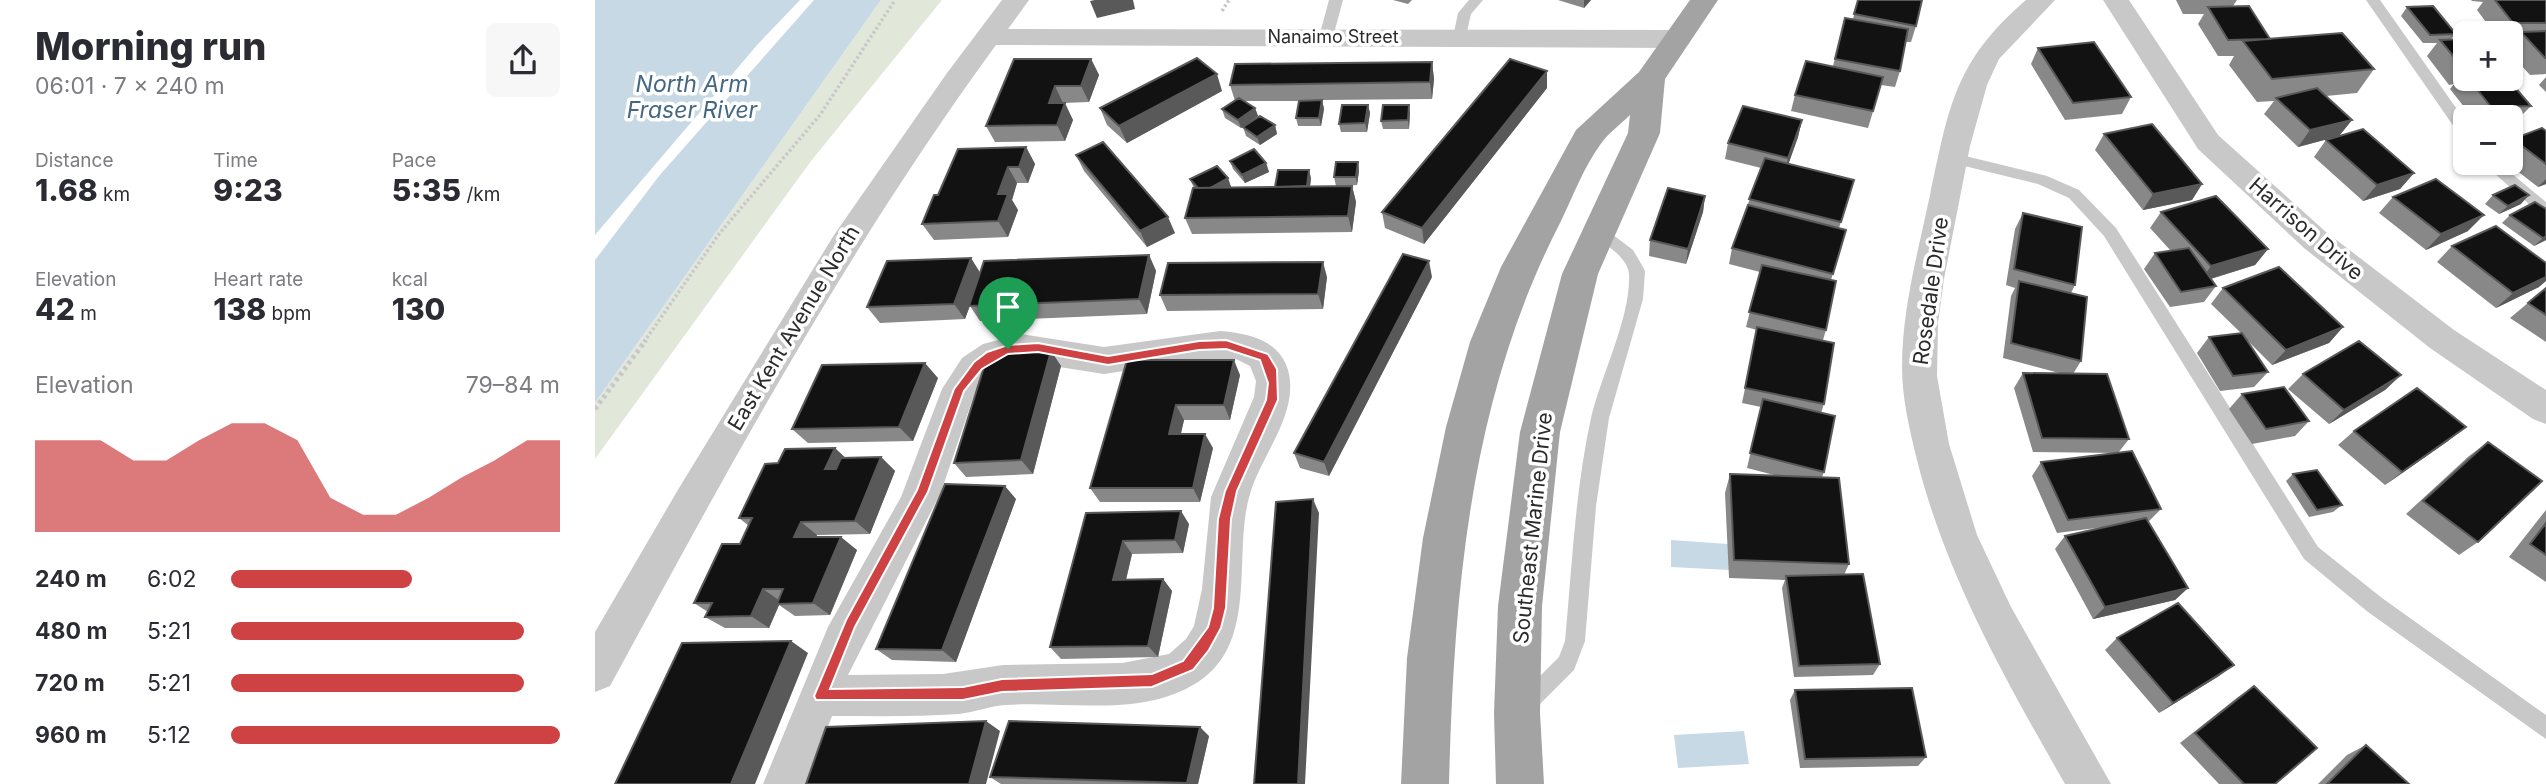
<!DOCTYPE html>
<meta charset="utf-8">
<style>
body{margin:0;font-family:Inter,sans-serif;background:#f7f7f7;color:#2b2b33;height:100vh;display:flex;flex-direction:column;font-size:26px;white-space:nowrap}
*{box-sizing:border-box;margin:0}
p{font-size:23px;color:#7c7c81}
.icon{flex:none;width:38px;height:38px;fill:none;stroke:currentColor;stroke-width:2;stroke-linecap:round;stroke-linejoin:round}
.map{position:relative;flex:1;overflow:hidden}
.panel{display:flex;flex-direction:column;background:#fff;width:595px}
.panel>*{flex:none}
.tools{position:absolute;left:1858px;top:21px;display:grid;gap:14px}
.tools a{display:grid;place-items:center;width:70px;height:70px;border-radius:10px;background:#fff;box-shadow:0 2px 5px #0004;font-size:35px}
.pin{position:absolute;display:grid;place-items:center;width:60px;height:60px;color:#fff;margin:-72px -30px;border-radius:50% 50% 50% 0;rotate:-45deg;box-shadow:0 0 7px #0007}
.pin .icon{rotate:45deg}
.round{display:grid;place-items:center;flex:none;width:74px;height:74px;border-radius:10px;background:#f7f7f7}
.summary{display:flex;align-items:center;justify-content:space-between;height:119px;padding:0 35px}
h1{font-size:38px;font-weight:800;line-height:52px}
.figures{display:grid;grid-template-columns:repeat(3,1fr);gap:10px;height:119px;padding:7px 35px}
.figures div{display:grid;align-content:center}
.figures b{font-size:30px;font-weight:800}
.figures small{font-size:19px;font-weight:400}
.figures p{font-size:19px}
.chart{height:196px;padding:14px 35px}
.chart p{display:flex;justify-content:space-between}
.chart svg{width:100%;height:126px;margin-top:7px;fill:#ce4244;opacity:.7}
ul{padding:0 35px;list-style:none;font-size:23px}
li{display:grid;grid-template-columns:112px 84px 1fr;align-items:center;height:52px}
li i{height:18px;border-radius:9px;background:#ce4244}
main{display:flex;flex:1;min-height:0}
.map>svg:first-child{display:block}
.green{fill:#e1e8da}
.water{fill:#c8d9e6}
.pier{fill:#fff}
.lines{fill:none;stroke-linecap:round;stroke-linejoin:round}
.path-far1{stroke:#c8c8c8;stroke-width:3.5;stroke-dasharray:2.5 2.5;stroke-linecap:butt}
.path{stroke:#c8c8c8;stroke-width:5;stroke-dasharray:3.5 3.5;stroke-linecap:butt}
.lane{fill:#c8c8c8;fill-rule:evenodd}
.street{fill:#c8c8c8;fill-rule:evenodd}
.primary{fill:#a3a3a3;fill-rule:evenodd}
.wall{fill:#888}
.shaded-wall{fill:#595959}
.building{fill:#121212;stroke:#595959;stroke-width:2}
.route{fill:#ce4244;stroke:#fff;stroke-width:2;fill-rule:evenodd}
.labels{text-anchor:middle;stroke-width:7;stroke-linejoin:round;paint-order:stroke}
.far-street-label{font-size:18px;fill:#2b2b2b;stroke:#fff}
.street-label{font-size:21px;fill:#2b2b2b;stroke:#fff}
.water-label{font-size:23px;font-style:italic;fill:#446783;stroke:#fff}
</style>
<main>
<section class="panel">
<div class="summary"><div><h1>Morning run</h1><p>06:01 · 7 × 240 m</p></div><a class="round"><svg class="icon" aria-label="share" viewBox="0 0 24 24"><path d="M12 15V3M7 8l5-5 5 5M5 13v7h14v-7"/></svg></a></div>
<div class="figures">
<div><p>Distance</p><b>1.68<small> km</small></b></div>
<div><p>Time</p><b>9:23</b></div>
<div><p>Pace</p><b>5:35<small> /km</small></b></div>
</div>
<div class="figures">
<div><p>Elevation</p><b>42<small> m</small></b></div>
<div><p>Heart rate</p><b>138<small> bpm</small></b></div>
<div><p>kcal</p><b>130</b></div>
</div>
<div class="chart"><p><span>Elevation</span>79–84 m</p>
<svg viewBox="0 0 160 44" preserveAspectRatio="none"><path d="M0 44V12L10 12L20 12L30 19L40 19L50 12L60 6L70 6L80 12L90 32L100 38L110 38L120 32L130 25L140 19L150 12L160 12V44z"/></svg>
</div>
<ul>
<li><b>240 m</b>6:02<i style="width:55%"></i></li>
<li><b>480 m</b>5:21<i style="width:89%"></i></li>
<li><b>720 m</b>5:21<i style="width:89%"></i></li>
<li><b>960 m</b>5:12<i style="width:100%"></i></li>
</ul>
</section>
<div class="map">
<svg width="1951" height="784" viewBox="0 0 1951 784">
<rect width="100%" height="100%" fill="#fff"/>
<path class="green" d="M286,0H347L216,161L0,459V403Z"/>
<path class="water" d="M0,0H286L0,403Z
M1076,540L1133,544L1135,570L1076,567Z
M1149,731L1154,764L1083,768L1079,735Z"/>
<path class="pier" d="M205,0H219L64,176L0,260V235L163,44Z"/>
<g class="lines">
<path class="path-far1" d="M627,11L634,0
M49,342L124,234L225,115L300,0"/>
<path class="path" d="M0,409L51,340"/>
<path class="lane" d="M734,0H748L738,37L731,41L724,37Z
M874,0H888L876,14L870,40H860L858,37L863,13Z
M1771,0H1785L1871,122V138L1866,137Z
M1358,153L1452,176L1484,190L1521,228L1723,547L1787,598L1951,715V739L1773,612L1709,559L1509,236L1474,198L1443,184L1353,162V154Z
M1888,163H1904L1951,202V217L1946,215Z
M1005,225L1038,250L1048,267L1050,271L1048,299L1014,418L1001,506L990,641L979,670L937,712L930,715L923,712L919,705L923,698L964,657L970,641C977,567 980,491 996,418C1006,375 1036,317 1034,274C1033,258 1011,245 999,235L997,231Z"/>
<path class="street" d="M407,0H434L413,29L1083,30L1093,33L1096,39L1093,45L1083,48L401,45C253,247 134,467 15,686L0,692V632L84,488L239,235L352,73Z
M1431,0H1460L1404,59L1392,85L1375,146L1349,279L1343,323L1342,376L1354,444L1382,535L1416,607L1516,784H1470C1410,679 1350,574 1321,456C1314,427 1307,397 1307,367C1307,309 1323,252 1335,195C1354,107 1359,62 1431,0Z
M1508,0H1534L1623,135L1731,232L1859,330L1951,390V424L1938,419L1835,348L1709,248L1603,149Z
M625,331C653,333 684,340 693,370C705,413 666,455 655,494C637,553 665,642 603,682C548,718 472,701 411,705C395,706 380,712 364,714C322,717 280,716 237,716L212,784H168L233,627L306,497L347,389L367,358L388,344L426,334L509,347ZM609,359H641L655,366L661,381L659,397L616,497L607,589L599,626L591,639L574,654L527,663L408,665L348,674L253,675L346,492L380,392L401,370L426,361L509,374Z"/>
<path class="primary" d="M1095,0H1123L1070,79L1065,133L1003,274L965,432L947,606L945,713L949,784H901L899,713L903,606L925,432L967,274L1033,133L1035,115C1025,125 1012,134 1005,145C989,167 978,196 966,221C875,397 859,589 854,784H806L812,658L828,538L851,427L875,342L906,267L981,130L1044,72Z"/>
</g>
<path class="wall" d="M798,0H817L813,4Z
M963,0H996L989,8Z
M1263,0L1321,26L1316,42H1311L1305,71L1300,87L1286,85L1273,128L1196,111L1200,95L1238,66L1250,18L1258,19Z
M1581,0H1642L1638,6L1675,39L1779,69L1762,93L1731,96L1757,120L1744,136L1703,147L1669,114L1679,101L1662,102L1634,65L1639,56H1623L1603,24L1609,14H1588Z
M1876,0H1951V74L1935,75L1916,54V43L1919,40H1916V33H1899L1882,10L1888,2L1877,1Z
M1812,7L1861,34L1856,39H1871V79H1913L1936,106L1920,122L1916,123V117H1877L1855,89L1859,84L1854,85L1832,56L1842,43H1828L1806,16Z
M1443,48L1536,97L1527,114L1470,120L1436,64Z
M496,59L504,75L494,102L468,103L478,120L470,141L400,142L391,126Z
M837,62L839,79L837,99L727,100L729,109L726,126H703L701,118L704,101H650L660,108L663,116L646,128L630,118L627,109L640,101L635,85Z
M1951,77V92L1944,85Z
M952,88L829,244L790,228L787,212Z
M627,91L532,143L512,125L505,108Z
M773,105L775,113L772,132H746L744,124Z
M815,113L814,129H788L786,121Z
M1207,120L1203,137L1193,164L1259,180L1244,228L1251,230L1236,280L1231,330L1228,340L1229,404L1226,413L1229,472L1227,477L1254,564L1249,575L1285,664L1278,675L1199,677L1187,588L1190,580L1134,578L1130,493L1135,474L1183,476L1152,468L1166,407L1147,403L1162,330L1151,327L1165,272L1134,264L1137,248L1166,168L1130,159L1133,143Z
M680,125L682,134L665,145L651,136L648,127Z
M1951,131V184L1943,187L1912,163H1916V140L1918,139Z
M1509,134L1607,184L1597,200L1548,210L1500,150Z
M1731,140L1819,173L1805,189L1768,201L1719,157Z
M431,147L440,164L433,183H422L417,200L423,210L413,237L339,240L327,224L343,195Z
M481,155L580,233L552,247L489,171Z
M635,161L671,163L674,172L650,183L638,169Z
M763,162L764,171L762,185L741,186L739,177Z
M633,178L636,187H680L716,178L715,186H757L761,202L757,232L597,234L590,218L599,188L595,179Z
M1898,195L1926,204L1904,214L1890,204Z
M1110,196L1108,212L1091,264L1054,256L1055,240Z
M1798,197L1873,231L1831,250L1784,213Z
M1951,209V240L1939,246L1907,223L1915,215Z
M1566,212L1673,249L1660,265L1616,279L1621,286L1609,302L1575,307L1549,269L1560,253L1576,251L1555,228Z
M1428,213L1480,285L1476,293L1486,361L1478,374L1534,439L1523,453L1438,452L1419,388L1428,373L1468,374L1408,358L1416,296L1420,288L1411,285L1420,229Z
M1857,246L1944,287L1901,308L1842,262Z
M554,255L561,271L552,314L385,321L375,306L370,319L285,323L272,307L386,273Z
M732,277L728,309L572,311L565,295Z
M837,277L734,476L705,468L699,453Z
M1628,288L1748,327L1734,343L1677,365L1651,339L1673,372L1659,387L1625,391L1602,353L1614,337L1646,333L1616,304Z
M1951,288V342L1915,318Z
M456,351L466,366L438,474L371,477L359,463Z
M532,360L645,375L635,420H589L586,434L618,448L605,502H505L495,488Z
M1708,374L1806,375L1790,390L1734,424L1693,389Z
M343,378L318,441L213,443L197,429Z
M1647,394L1714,421L1700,436L1657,444L1634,409Z
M1759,431L1853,441L1790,485L1743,445Z
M1893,442L1883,542L1864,555L1811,514L1874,456Z
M286,457L300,471L275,534L222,535L221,537L262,550L235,615L200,616L184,605L174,628H130L110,617L113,612L99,603L145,544L154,526L144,518L183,463L250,458Z
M1446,462L1566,509L1553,522L1593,588L1580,600L1498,619L1460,549L1470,536L1509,527L1462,533L1437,476Z
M1698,474L1747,505L1738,512L1714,517L1691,481Z
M421,499L361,662L297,660L281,649Z
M1951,510V582L1914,557Z
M491,513L594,524L588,553L537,554L531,580L568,579L577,591L563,657L466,659L455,647Z
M1522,638L1624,676L1564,713L1510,650Z
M1659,686L1680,784H1624L1585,743L1643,697Z
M1200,690L1331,757L1323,766L1205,768L1195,700Z
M614,736L603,784H406L395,777Z
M1771,745L1814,784H1723L1752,755Z"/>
<path class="shaded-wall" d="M500,0H538L540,9L502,18L495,1Z
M989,0H996L989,8Z
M496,59L504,75L494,102L486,86Z
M837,62L839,79L837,99L835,82Z
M952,71V88L829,244L827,228Z
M622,74L627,91L532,143L524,126Z
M460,86L468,103H454Z
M727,100L729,109L726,126L724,118Z
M470,103L478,120L470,141L462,125Z
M773,105L775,113L772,132L770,123Z
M814,105L815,113L814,129L813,120Z
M660,108L663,116L646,128L643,120Z
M1207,120L1203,137L1190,174L1193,158Z
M1757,120L1744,136L1703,147L1715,130Z
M680,125L682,134L665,145L662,137Z
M431,147L440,164L433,183L424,167Z
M763,162L764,171L762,185L761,177Z
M671,163L674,172L650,183L647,175Z
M413,167L422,183L417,200L423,210L413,237L403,221V194Z
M714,170L716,178L714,196L711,187Z
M1819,173L1805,189L1768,201L1782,185Z
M633,178L636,187L606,192Z
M1951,179V184L1943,187Z
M1607,184L1597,200L1548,210L1558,194Z
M757,186L761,202L757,232L753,216Z
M1934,195L1926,204L1904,214L1913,206Z
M1110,196L1108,212L1091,264L1093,249Z
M1889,215L1873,231L1831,250L1846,234Z
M573,217L580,233L552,247L545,231Z
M1951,236V240L1939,246L1948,238Z
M1673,249L1660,265L1605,282L1616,266Z
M554,255L561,271L552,314L544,299Z
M376,258L386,274L370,319L359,304Z
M834,261L837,277L734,476L729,462Z
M728,262L732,277L728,309L723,294Z
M1951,277V281L1944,287L1901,308L1918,293Z
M1748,327L1734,343L1677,365L1691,350Z
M456,351L466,366L438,474L426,460Z
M639,360L645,375L635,420L629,405Z
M330,363L343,378L318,441L304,427Z
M1806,375L1790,390L1734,424L1749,410Z
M581,405L589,420L582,449L574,434Z
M1871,427L1853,441L1790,485L1807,472Z
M610,434L618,448L605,502L598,488Z
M240,448L255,462L246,483L230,469Z
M286,457L300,471L275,534L260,521Z
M410,486L421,499L361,662L347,650Z
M718,499L724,513L710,784H703Z
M586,511L594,524L588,553L580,540Z
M206,522L222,535L215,550L199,537Z
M246,537L262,550L235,615L218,603Z
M528,541L537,554L528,592L518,580Z
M568,579L577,591L563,657L553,646Z
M1593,588L1580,600L1498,619L1510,607Z
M168,589L185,601L182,604L184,605L174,628L156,616Z
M196,641L213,653L160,784H136Z
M1639,665L1624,676L1564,713L1578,703Z
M391,721L405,731L391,784H374Z
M605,727L614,736L603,784H593L592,783Z"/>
<path class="building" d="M1263,0H1327L1321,26L1259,14Z
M1900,0H1951V23H1918Z
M1654,6L1675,39L1633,40L1613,7Z
M1838,6L1861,34L1835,35L1812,7Z
M1250,18L1313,29L1305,71L1240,59Z
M1951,31V58H1950L1926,32Z
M1747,33L1779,69L1677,79L1648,41Z
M1871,39V68H1868L1845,40Z
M1499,42L1536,97L1478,103L1443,48Z
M602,58L622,74L524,126L505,108Z
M419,59H496L486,86H460L454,103H470L462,125L391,126Z
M915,59L952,71L827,228L787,212Z
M1211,61L1288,77L1278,111L1200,95Z
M837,62L835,82L635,85L640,64Z
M1874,79H1913L1936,106L1896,107Z
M1722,88L1757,120L1715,130L1681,98Z
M644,98L660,108L643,120L627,109Z
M727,100L724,118H701L704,101Z
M747,105H773L770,123L744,124Z
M788,105H814L813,120L786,121Z
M1148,106L1207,120L1193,158L1133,143Z
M665,116L680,125L662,137L648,127Z
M1557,124L1607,184L1558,194L1509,134Z
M1947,128L1951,131V164L1918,139Z
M1768,129L1819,173L1782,185L1731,140Z
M508,142L573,217L545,231L481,155Z
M431,147L424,167H413L403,194H413L403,221L327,224L339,195H343L363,149Z
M659,149L671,163L647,175L635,161Z
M1170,158L1259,180L1246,222L1154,199Z
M741,162H763L761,177H739Z
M622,166L633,178L615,188H603L595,179Z
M683,170H714L712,186L680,187Z
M1841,179L1889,215L1846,234L1798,197Z
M1920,185L1934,195L1913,206L1898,195Z
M757,186L753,216L590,218L598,188Z
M1073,188L1110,196L1093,249L1055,240Z
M1621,196L1673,249L1616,266L1566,212Z
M1940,202L1951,209V236L1948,238L1915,215Z
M1153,205L1251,230L1238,274L1137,248Z
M1428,213L1487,227L1480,285L1419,269Z
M1901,226L1951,263V277L1918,293L1857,246Z
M1594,248L1621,286L1586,292L1560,253Z
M808,254L834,261L729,462L699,453Z
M554,255L544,299L374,306L389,261Z
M376,258L359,304L272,307L292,261Z
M728,262L723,294L565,295L573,263Z
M1167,265L1241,281L1231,330L1154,312Z
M1684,267L1748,327L1691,350L1628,288Z
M1424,281L1492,297L1486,361L1416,343Z
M1951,288V315L1933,303Z
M1162,327L1239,343L1229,404L1150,388Z
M1647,333L1673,372L1638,376L1614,337Z
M1764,341L1806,375L1749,410L1708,374Z
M456,351L426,460L359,463L393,354Z
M532,360H639L629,405H581L574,434H610L598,488H495Z
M330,363L304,427L197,429L227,365Z
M1428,373L1512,374L1534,439L1447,438Z
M1689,387L1714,421L1671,429L1647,394Z
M1822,388L1871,427L1807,472L1759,431Z
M1168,399L1240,416L1229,472L1155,453Z
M1893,442L1947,481L1883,542L1828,501Z
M240,448L230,469H241L246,458L286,457L260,521L206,522L199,537H246L218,603L182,604L188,589H168L156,616L110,617L117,603H99L127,544H145L157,518H144L170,464L183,463L190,449Z
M1537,451L1566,509L1473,520L1446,462Z
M1722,470L1747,505L1722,510L1698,474Z
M1135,474L1244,478L1254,564L1139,560Z
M350,484L410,486L347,650L281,649Z
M718,499L703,784H659L681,502Z
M586,511L580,540L528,541L518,580L568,579L553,646L455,647L491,513Z
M1551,518L1593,588L1510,607L1470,536Z
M1951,523V555L1935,544Z
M1268,574L1285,664L1204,666L1191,576Z
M1583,603L1639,665L1578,703L1522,638Z
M196,641L136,784H20L87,643Z
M1659,686L1722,748L1680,784H1649L1600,733Z
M1317,688L1331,757L1210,759L1200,690Z
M391,721L374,784H211L231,727Z
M414,721L605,727L592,783L395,777Z
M1771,745L1814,784H1732Z"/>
<path class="route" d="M631,340L673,354L682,369L683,400L642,491L636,519L631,608L626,628L614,650L598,670L557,687L407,692L368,700H221L219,696L251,620L322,490L359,389L379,362L392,352L413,345L443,343L513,356L604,341ZM631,349L665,360L673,383L671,400L630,491L623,519L618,608L613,627L588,661L557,674L407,679L368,687L235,689L260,627L333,492L369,391L387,369L413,354L443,352L513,365L604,350Z"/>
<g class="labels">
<g class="far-street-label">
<text x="738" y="43">Nanaimo Street</text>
</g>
<g class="street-label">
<text transform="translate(1711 229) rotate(41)" y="7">Harrison Drive</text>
<text transform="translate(1336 291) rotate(-82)" y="7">Rosedale Drive</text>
<text transform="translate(199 328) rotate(-59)" y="7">East Kent Avenue North</text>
<text transform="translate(938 528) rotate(-84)" y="7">Southeast Marine Drive</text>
</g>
<g class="water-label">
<text x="97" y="92">North Arm<tspan x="97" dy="26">Fraser River</tspan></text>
</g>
</g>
</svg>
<div class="tools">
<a>+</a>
<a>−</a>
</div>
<div class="pin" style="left:413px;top:349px;background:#1e9e55"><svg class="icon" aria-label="arrive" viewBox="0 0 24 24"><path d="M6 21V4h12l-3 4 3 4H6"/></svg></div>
</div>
</main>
